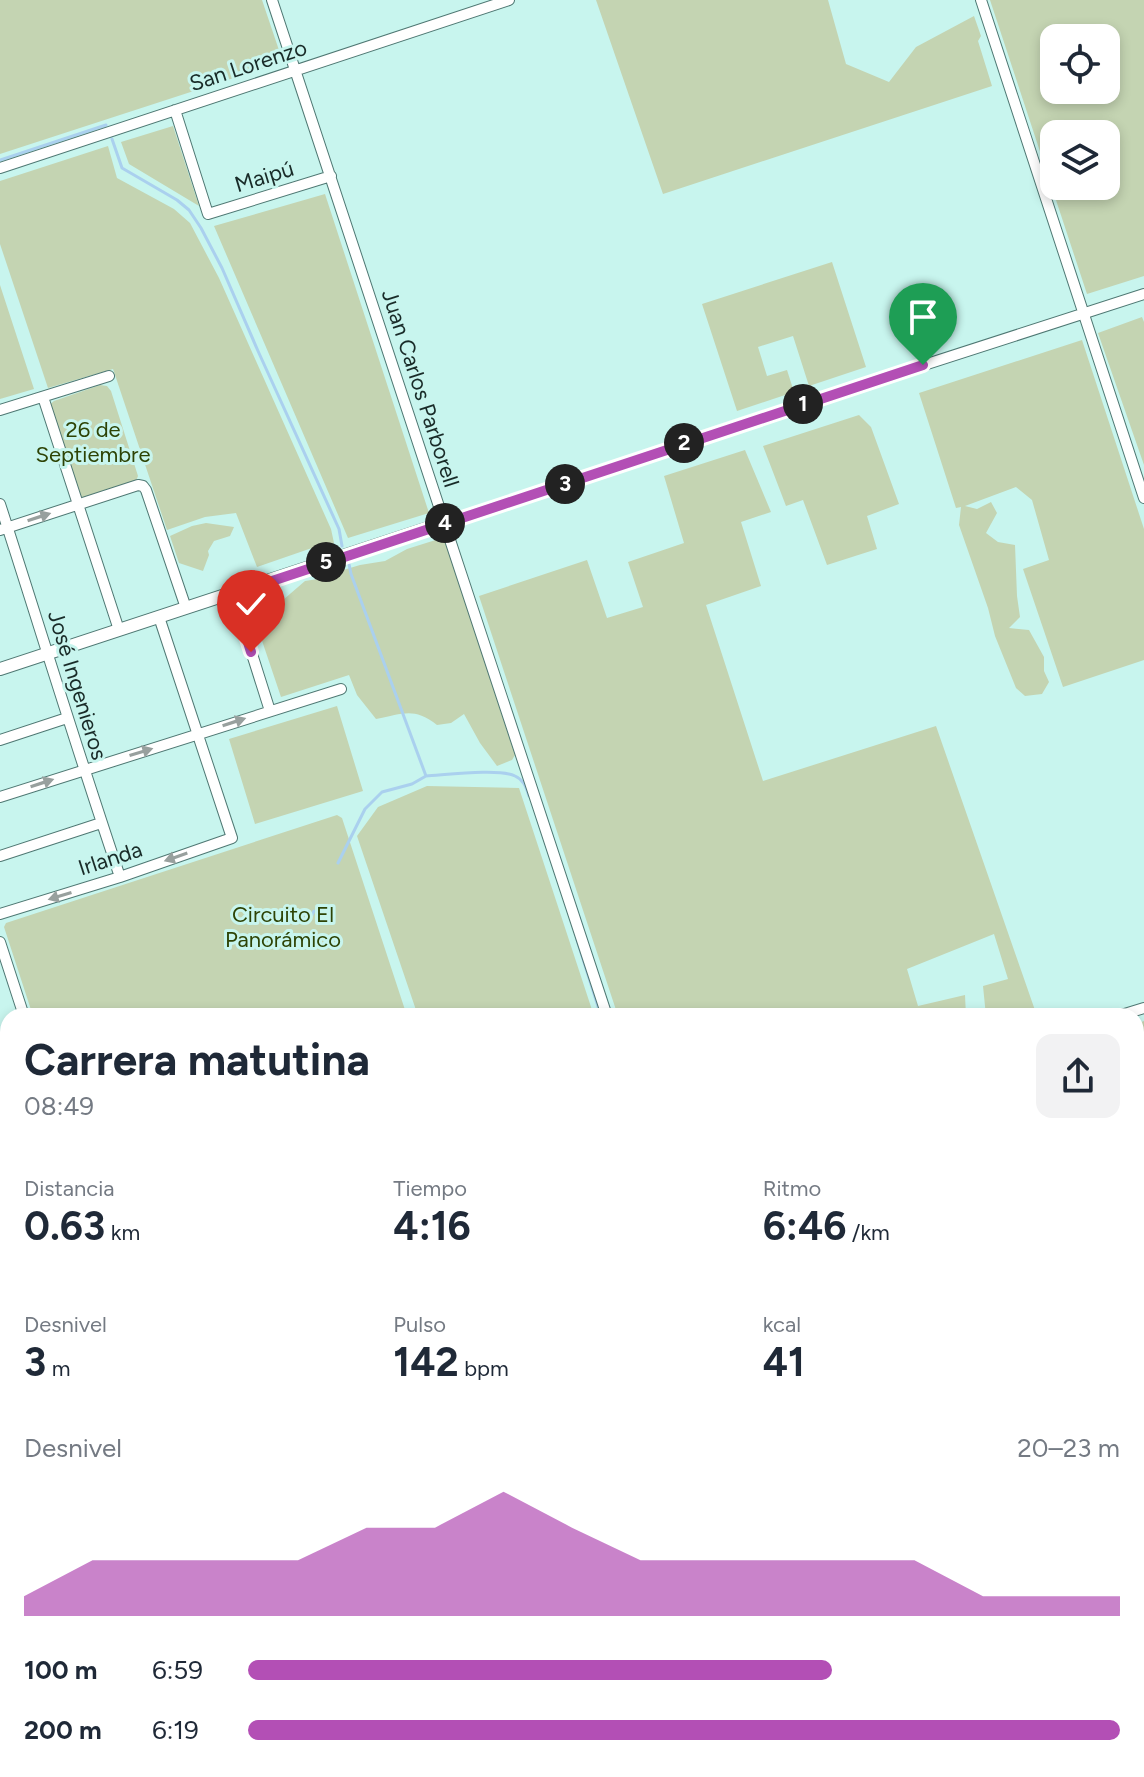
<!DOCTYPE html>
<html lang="es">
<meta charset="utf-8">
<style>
body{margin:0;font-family:Figtree,sans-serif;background:#f2f2f3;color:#1f2937;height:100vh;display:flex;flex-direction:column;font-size:30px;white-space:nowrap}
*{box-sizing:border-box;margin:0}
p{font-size:26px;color:#747a83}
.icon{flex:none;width:44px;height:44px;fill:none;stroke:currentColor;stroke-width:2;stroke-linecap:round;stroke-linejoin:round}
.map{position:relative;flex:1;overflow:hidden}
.panel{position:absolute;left:0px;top:1008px;width:1144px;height:770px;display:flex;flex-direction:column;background:#fff;border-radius:24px 24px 0 0;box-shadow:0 4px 12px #0003}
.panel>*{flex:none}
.controls{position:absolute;left:1040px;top:24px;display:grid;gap:16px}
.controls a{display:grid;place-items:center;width:80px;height:80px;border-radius:16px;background:#fff;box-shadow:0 4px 12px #0003;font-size:40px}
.pin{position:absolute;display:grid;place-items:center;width:68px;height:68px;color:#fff;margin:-82px -34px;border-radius:50% 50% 50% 0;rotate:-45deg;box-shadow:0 0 8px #0007}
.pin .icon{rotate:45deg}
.km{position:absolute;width:40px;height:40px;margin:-20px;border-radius:50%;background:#222;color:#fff;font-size:22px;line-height:40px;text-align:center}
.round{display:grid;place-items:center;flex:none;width:84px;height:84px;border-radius:16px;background:#f2f2f3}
.head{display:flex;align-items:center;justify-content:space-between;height:136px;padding:0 24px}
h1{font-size:44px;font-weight:700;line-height:60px}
.stats{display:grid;grid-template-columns:repeat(3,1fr);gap:12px;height:136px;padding:8px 24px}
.stats div{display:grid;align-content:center}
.stats b{font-size:40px;font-weight:700}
.stats small{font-size:22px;font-weight:400}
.stats p{font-size:22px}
.chart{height:224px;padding:16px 24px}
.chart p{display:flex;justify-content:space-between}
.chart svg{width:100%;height:144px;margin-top:8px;fill:#b34fb5;opacity:.7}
ul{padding:0 24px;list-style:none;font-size:26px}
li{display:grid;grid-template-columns:128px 96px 1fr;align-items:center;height:60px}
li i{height:20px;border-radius:10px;background:#b34fb5}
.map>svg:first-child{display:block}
.green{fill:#c4d4b2;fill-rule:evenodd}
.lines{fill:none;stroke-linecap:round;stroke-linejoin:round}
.stream{stroke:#aad0ee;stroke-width:3}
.minor-casing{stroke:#4f7873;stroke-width:12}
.tertiary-casing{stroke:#4f7873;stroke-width:14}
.secondary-casing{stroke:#4f7873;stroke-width:16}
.minor{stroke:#fff;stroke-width:10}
.tertiary{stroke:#fff;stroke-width:12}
.secondary{stroke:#fff;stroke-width:14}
.oneway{fill:#98a09e}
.route-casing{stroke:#fff;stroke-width:16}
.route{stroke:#b34fb5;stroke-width:10}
.labels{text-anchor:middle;stroke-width:6;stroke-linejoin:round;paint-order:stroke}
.street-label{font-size:22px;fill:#192b28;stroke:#c8f5ee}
.park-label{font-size:22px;fill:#2d4305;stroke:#c8f5ee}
</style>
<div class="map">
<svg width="1144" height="1777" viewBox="0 0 1144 1777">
<rect width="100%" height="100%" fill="#c8f5ee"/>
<path class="green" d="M0,0H262L283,62L0,154Z
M596,0H828L846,64L889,82L916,47L974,16L981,36L978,41L992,86L663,194Z
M990,0H1144V276L1087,294ZM1054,38H1106V90H1054ZM1054,134H1106V186H1054Z
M173,126L199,206L129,164L121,142Z
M108,146L117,178L174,209L190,223L219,278L331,529L334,543L309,549L257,567L236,513L205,517L167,530L113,369L48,388L0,244V181Z
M325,194L429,513L348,538L214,226Z
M832,262L866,367L809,386L793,336L758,347L767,376L787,370L794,392L737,411L702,304Z
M0,285L34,389L0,399Z
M1142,317L1144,322V465L1098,333Z
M1082,340L1144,529V660L1063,687L1023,569L1049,560L1032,500L1016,487L965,506L977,509L991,502L997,513L986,533L998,542L1015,545L1017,596L1020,617L1009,628L1029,630L1044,657V671L1049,682L1042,694L1025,696L1016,688L995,636L988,608L959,525L961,507L956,508L919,393Z
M100,385L107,386L111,391L138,476L136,481L86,499L80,498L49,405L54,401Z
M859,415L871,427L899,504L867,516L877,549L827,565L803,500L786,506L763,446Z
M745,450L771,512L741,522L761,586L706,605L763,781L936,726L1037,1016H986L983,986L1008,979L994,934L907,969L918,1006L965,995L966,1016H618L479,596L587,560L607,618L643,607L628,562L684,543L664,476Z
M206,523L234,527L230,536L214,541L208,551L209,555L203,571L179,563L170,536L192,526Z
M442,538L447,546L515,755L512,760L497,766L480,743L464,714L451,723L437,725C413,707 404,714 376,719L357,695L349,675L281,697L252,611L283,600L305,581L330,577L340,571L360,565L385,561L407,549Z
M337,706L363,791L255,824L229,739Z
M427,786L519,788L594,1016H418L357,836L378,807Z
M337,815L342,818L407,1016H33L4,927L6,923Z
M1144,1021V1174L1136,1177V1024Z
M8,1155V1269L0,1272V1158Z"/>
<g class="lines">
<path class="stream" d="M112,139L122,168L177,200L189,210L201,228L222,268L258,351L339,529L342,546
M0,160L106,125
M426,776C445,775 500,768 515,776C524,780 526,787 529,796
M338,863L365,809L382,792L412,784L426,776L351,574L349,564
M311,917L314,911
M577,940L601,1016
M132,1770L134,1777"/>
<g class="minor-casing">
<path id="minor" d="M272,0L607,1016
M981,0L1144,498
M175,110L208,214L331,176
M0,168L509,0
M43,397L119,630
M0,410L109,376
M0,504C40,628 78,753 120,877
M444,523L732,427L1144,294
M0,530L138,485L143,486L146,490L186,608
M233,594L270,711
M0,740L67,718
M0,797L341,689
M0,856L101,823
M0,914L120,877L232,838L159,617
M0,942L24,1016
M1118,1016L1144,1008
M0,1147L8,1144
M0,1387L8,1384
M0,1502L8,1499
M0,1618L8,1615
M1136,1716L1144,1713
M0,1744L8,1768
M852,1770L855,1777
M947,1777L969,1770"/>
</g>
<g class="tertiary-casing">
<path id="tertiary" d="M0,669L444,523"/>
</g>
<g class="secondary-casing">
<path id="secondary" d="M0,1336L8,1360
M143,1770L145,1777"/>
</g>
<use href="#minor" class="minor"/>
<use href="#tertiary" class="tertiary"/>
<use href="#secondary" class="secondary"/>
</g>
<defs><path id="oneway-solid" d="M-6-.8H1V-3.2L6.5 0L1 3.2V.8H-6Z" transform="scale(2)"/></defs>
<g class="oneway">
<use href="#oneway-solid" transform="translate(39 517) rotate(-18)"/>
<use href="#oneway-solid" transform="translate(234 722) rotate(-18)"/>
<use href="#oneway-solid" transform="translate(141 752) rotate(-17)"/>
<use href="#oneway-solid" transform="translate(42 783) rotate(-18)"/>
<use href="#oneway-solid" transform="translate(176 857) rotate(161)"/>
<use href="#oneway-solid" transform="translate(60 896) rotate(163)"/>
</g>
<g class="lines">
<g class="route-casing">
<path id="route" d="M251,652L233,594L923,365"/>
</g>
<use href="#route" class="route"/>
</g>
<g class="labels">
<g class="street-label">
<text transform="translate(248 65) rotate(-18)" y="8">San Lorenzo</text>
<text transform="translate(264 176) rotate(-17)" y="8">Maipú</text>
<text transform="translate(421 388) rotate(72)" y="8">Juan Carlos Parborell</text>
<text transform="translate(78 685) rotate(73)" y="8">José Ingenieros</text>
<text transform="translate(110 858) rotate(-18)" y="8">Irlanda</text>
</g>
<g class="park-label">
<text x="93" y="437">26 de<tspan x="93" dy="25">Septiembre</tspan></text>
<text x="283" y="922">Circuito El<tspan x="283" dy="25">Panorámico</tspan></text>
</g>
</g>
</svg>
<div class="controls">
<a><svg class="icon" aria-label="locate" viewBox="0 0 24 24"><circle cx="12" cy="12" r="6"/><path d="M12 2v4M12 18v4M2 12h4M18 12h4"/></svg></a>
<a><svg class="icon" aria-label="layers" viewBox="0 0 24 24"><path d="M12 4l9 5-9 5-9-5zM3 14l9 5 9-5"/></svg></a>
</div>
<div class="pin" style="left:923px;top:365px;background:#1e9e55"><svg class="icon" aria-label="arrive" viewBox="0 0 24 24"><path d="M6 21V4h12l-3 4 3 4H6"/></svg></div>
<div class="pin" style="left:251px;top:652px;background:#d93025"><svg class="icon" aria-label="check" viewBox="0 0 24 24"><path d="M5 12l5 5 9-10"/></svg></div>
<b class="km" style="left:803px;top:404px">1</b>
<b class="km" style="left:684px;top:443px">2</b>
<b class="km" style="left:565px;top:484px">3</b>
<b class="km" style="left:445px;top:523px">4</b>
<b class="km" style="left:326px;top:562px">5</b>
<section class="panel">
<div class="head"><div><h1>Carrera matutina</h1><p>08:49</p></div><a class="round"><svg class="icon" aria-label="share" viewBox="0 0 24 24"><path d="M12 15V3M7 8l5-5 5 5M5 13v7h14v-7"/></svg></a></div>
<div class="stats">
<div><p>Distancia</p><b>0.63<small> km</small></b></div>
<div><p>Tiempo</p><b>4:16</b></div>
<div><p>Ritmo</p><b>6:46<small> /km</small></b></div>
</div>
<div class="stats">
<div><p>Desnivel</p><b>3<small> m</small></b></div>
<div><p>Pulso</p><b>142<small> bpm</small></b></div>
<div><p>kcal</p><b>41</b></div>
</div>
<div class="chart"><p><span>Desnivel</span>20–23 m</p>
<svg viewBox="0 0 160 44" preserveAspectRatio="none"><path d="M0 44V38L10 27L20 27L30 27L40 27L50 17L60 17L70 6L80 17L90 27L100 27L110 27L120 27L130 27L140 38L150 38L160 38V44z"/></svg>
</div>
<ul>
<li><b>100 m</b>6:59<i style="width:67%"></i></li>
<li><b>200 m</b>6:19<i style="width:100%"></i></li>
</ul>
</section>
</div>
